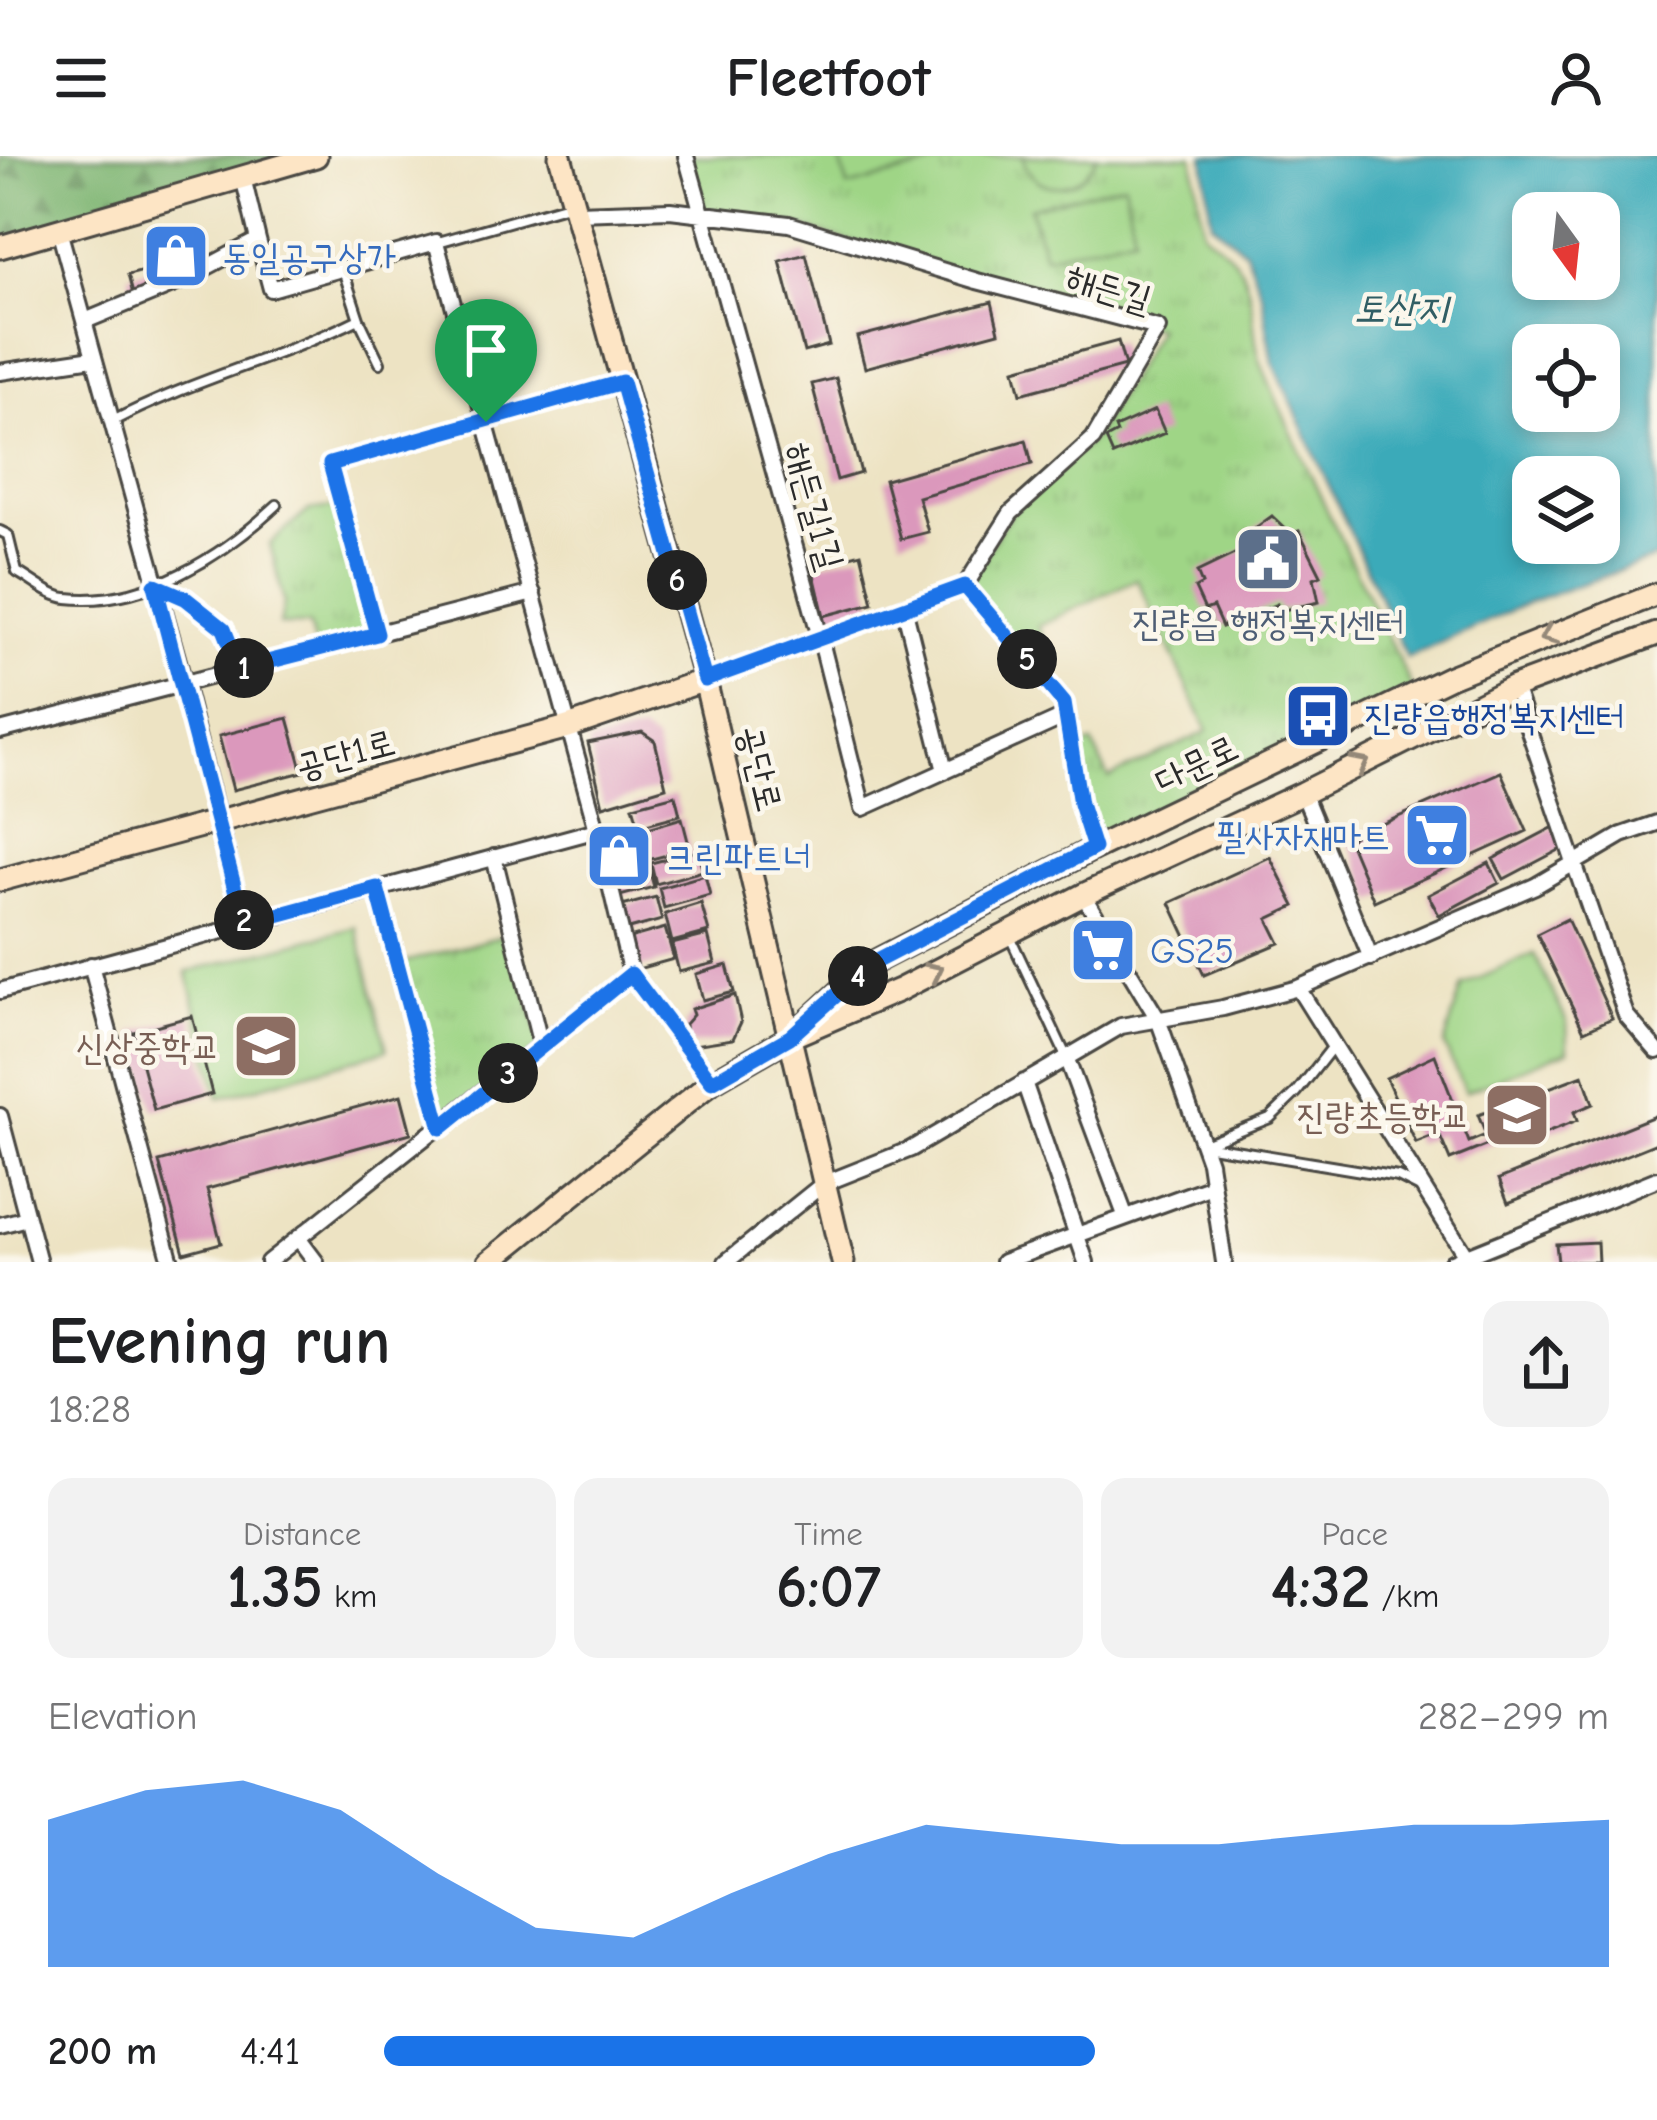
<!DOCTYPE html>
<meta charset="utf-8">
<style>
body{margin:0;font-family:"Comic Neue","Poor Story",sans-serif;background:#f2f2f2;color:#202124;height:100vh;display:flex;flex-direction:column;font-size:45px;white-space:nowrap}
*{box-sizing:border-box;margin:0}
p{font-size:39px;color:#757577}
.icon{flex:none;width:66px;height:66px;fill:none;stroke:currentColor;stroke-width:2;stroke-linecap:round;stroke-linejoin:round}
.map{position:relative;height:1106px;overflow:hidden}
.sheet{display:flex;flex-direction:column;background:#fff;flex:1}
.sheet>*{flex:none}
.needle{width:78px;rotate:165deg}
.controls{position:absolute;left:1512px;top:36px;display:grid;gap:24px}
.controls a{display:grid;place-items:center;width:108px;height:108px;border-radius:24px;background:#fff;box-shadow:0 6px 18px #0003;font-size:60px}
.pin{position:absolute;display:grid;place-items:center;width:102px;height:102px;color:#fff;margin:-123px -51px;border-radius:50% 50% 50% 0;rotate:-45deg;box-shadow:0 0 12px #0007}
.pin .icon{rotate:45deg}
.km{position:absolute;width:60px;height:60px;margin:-30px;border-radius:50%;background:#222;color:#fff;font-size:33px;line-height:60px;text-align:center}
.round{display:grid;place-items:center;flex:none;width:126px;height:126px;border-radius:24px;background:#f2f2f2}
.summary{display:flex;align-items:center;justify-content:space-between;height:204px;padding:0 48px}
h1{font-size:66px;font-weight:600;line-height:90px}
.figures{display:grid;grid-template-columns:repeat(3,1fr);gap:18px;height:204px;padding:12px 48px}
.figures div{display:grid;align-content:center;border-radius:24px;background:#f2f2f2;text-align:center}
.figures b{font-size:60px;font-weight:600}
.figures small{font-size:33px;font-weight:400}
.figures p{font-size:33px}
.chart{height:336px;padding:24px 48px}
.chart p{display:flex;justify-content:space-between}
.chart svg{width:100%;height:216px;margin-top:12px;fill:#1a73e8;opacity:.7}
ul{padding:0 48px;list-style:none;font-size:39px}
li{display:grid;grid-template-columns:192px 144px 1fr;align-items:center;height:90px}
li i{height:30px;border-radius:15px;background:#1a73e8}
header{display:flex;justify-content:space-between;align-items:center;height:156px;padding:0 48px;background:#fff;font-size:54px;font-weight:600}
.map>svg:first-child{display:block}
.grass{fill:url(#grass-tufts);stroke:#658058;stroke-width:3}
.forest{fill:url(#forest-firs);stroke:#55704f;stroke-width:3}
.garden{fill:#9fd586;stroke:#658058;stroke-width:3}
.water{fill:#3baab9;stroke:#336a72;stroke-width:3;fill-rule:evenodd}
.building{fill:#db98bc}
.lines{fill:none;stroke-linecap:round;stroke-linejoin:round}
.lane-casing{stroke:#484742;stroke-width:14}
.street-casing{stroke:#484742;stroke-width:20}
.secondary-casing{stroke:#484742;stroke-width:27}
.lane{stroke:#fff;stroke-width:8}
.street{stroke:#fff;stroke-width:14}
.secondary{stroke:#fde5c5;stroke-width:21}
.oneway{stroke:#948878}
.route-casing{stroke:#fff;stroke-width:24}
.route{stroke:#1a73e8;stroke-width:15}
.labels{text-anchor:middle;stroke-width:9;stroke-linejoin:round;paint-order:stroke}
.shop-label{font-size:36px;fill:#366cbe;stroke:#fbf7ec;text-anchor:start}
.street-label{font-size:36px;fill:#2b2b2b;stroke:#fbf7ec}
.service-label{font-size:36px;fill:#4e5e75;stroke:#fbf7ec}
.transit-label{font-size:36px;fill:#164399;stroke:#fbf7ec;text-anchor:start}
.education-label{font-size:36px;fill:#785e54;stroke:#fbf7ec;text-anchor:end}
.water-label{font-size:39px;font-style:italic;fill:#315e64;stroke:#fbf7ec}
</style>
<header><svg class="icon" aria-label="menu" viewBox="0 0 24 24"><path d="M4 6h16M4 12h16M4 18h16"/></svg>Fleetfoot<svg class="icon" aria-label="person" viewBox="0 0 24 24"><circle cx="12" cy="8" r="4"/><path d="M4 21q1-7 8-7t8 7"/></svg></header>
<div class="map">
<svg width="1657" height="1106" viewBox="0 0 1657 1106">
<defs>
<pattern id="grass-tufts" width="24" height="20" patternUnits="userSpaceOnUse" patternTransform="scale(3)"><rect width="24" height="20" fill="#9fd586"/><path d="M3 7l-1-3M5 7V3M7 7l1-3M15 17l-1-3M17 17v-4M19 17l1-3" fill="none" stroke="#89b774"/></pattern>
<pattern id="forest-firs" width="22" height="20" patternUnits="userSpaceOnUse" patternTransform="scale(3)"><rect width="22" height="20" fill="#7fb673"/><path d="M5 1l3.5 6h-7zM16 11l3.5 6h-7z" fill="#68945f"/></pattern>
</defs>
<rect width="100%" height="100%" fill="#fbf7ec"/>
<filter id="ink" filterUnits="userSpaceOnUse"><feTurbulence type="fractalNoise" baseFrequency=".00833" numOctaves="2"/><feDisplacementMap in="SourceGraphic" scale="24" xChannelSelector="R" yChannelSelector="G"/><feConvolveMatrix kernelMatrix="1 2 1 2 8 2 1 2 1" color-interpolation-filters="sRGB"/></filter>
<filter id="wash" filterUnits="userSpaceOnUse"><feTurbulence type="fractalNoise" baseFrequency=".004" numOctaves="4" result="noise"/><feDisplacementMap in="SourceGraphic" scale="48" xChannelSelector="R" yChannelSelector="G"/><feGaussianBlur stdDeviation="2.7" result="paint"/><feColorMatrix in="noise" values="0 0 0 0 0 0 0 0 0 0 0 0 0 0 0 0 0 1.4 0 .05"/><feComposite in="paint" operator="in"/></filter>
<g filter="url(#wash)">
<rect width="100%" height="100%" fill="#ede3c3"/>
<path class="grass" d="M686,0H1193L1203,74C1215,88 1232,96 1241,113C1257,144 1250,181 1263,212C1310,322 1363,430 1415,538L1095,692L1072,596L1092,587L1109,622L1208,575L1137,423L1038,470L1049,496L1032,508L965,430L1011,357L1093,283L1158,172L789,68L702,58Z
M342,350L377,478L316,494L309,469H280L284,446L270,388L309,354Z
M513,777L541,890L441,972L397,808Z"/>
<path class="forest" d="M0,0H307L0,88Z"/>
<path class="garden" d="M839,0H968L848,31Z
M1022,0H1097C1081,37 1035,44 1022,0Z
M1124,27L1134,79L1044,100L1030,52Z
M356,771L387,894L219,942L187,816Z
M1534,798L1567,866L1568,894L1465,936L1444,889L1462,830Z"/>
<path class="water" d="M1204,0H1657V402L1532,445L1407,502L1273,206L1262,139L1245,95L1211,66ZM1533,57H1599V123H1533ZM1533,189H1599V255H1533ZM1533,321H1599V387H1533Z"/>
<g id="blocks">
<path class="building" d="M189,79L199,112L163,124L152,89Z
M806,98L829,189L804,196L780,105Z
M155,112L160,130L133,138L128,119Z
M992,146L999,176L865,212L857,181Z
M1118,185L1125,210L1021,238L1015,213Z
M836,222L861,317L837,324L812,228Z
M1155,254L1165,277L1113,299L1106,283L1117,277L1115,272Z
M1026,284L1032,308L918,341L928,376L901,383L885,324Z
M1272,360L1291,378L1299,375L1321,419L1314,422L1319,446L1279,455L1277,448L1222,471L1213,451L1205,454L1195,432L1202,428L1197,416L1251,390L1244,380Z
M861,397L873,447L824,460L812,410Z
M288,562L303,616L233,634L219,580Z
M642,576L655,585L666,631L603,650L588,587Z
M1501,616L1527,675L1374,745L1348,683Z
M675,639L680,659L639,670L633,650Z
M682,662L690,693L648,704L641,674Z
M1554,671L1565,691L1504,723L1493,703Z
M640,682L646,705L612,714L606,691Z
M697,695L703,715L656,728L651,707Z
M1270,701L1295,750L1268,763L1280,787L1204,819L1170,747Z
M1489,707L1499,727L1439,759L1428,739Z
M648,709L654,731L620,740L614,718Z
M705,719L710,739L664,752L659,732Z
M656,741L662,764L629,773L622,750Z
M701,747L709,776L672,786L665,758Z
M1567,763L1612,862L1584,875L1537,778Z
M665,772L674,803L638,813L629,782Z
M708,779L715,807L679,816L672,788Z
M727,809L734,836L703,844L696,818Z
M735,839L741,866L733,883L694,889L686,882L685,868L693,859L691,853Z
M192,860L212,938L154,954L133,876Z
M1435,899L1469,986L1486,979L1478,959L1583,919L1593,948L1574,956L1577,965L1529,984L1525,974L1450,1004L1439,978L1416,987L1386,922Z
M401,939L411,977L207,1033L221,1087L184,1097L159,1006Z
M1657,959V987L1508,1047L1499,1023Z
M1597,1086L1598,1106H1558L1556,1088Z"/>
</g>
</g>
<g filter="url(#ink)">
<use href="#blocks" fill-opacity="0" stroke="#484742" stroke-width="3"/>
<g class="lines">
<g class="lane-casing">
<path id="lane" d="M438,86L568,49
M343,114L359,163L380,207
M111,266C191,224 278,203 359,163
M0,375L8,379L17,416C32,424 51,441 67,442C144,451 224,399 277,349
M157,430C206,450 220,464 240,512
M1011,783L1066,900
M631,818L711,925
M1204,988L1270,962L1297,936L1334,889
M1204,989L1398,1021L1418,1031"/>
</g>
<g class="street-casing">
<path id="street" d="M686,0L820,481L863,652L1066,560
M243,21L258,84
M576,57L670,54L789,68L977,125L1158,172L1093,283L1011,357L965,430
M59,74L184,527L244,768
M85,165L177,127L258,84L271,133L436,86L597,674
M0,216L93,202
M965,430L1064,547L1080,648L1095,692
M904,451L945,615
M377,478L330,308L622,226
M705,524L965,430
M1514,531L1626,859L1657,895
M0,575L533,437
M1303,637L1371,802
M494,701L541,890
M377,732L441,972
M1083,739L1158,863L1209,1006L1224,1106
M91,809L171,1106
M1298,832L1466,1100
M0,835L597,674L631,818L268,1106
M1066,901L1125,1059
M1024,926L1086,1106
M0,960L39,1106
M0,1069L27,1062
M298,1082L316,1106
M726,1106L823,1028L911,993L1121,870L1223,852L1298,832L1535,730L1622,679L1657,667
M1003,1106L1212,1030
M1452,1106L1657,1023"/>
</g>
<g class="secondary-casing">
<path id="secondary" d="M560,0L705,524L843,1106
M0,91L316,0
M0,724L568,571L705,524
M804,869L870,808L1095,692L1450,521L1657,438
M489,1106L712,926L790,881L899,834L1083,739L1303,637L1514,531L1657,478"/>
</g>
<use href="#lane" class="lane"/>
<use href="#street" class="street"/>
<use href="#secondary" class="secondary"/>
</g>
<defs><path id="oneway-chevron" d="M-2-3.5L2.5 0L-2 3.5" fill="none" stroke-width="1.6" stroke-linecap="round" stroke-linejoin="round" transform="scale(3)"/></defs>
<g class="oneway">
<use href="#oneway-chevron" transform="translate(1548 480) rotate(157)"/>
<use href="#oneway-chevron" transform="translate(1361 608) rotate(-27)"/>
<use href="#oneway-chevron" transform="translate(935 815) rotate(-27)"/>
</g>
</g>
<g class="lines" filter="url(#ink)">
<g class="route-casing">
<path id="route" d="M622,226L705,524L965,430L1064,547L1080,648L1094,692L871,808L790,881L712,926L631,818L441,972L377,732L244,768L155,429L185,442L224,473L240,513L377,478L330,308Z"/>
</g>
<use href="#route" class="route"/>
</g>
<defs>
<g id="shop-square" transform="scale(3.45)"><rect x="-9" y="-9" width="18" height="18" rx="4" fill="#3f7fe0" stroke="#fbf7ec"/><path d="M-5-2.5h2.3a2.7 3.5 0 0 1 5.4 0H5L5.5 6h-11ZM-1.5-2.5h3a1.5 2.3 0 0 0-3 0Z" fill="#fff"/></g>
<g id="civic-square" transform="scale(3.45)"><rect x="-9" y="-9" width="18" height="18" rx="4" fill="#5c6f8a" stroke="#fbf7ec"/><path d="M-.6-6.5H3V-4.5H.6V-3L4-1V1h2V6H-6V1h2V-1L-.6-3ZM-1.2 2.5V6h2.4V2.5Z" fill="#fff"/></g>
<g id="bus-square" transform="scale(3.45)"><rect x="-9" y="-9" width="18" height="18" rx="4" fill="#1a4fb4" stroke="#fbf7ec"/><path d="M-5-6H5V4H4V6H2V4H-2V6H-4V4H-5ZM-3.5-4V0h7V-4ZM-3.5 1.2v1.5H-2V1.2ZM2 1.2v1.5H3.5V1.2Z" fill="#fff"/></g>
<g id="supermarket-square" transform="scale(3.45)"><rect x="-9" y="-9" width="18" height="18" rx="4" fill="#3f7fe0" stroke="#fbf7ec"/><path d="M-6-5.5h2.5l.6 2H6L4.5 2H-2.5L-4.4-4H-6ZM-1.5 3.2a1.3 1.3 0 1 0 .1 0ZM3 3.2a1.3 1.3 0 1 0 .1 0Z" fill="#fff"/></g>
<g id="school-square" transform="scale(3.45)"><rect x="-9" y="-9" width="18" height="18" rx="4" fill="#8d6e63" stroke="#fbf7ec"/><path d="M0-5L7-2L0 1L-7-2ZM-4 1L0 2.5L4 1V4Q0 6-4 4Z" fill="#fff"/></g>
</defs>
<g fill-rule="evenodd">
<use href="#shop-square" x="176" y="100"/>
<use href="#civic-square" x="1268" y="403"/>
<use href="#bus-square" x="1318" y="560"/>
<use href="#supermarket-square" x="1437" y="679"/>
<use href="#shop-square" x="619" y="700"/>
<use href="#supermarket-square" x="1103" y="794"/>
<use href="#school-square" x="266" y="890"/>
<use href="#school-square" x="1517" y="959"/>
</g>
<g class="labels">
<g class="shop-label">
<text x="222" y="113">동일공구상가</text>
<text x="1390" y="692" text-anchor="end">필사자재마트</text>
<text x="666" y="713">크린파트너</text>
<text x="1150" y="807">GS25</text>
</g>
<g class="street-label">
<text transform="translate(1109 131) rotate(17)" y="13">해든길</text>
<text transform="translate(815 350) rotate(74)" y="13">해든길1길</text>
<text transform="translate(345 597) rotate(-15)" y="13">공단1로</text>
<text transform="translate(1196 607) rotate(-26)" y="13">다문로</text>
<text transform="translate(761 612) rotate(76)" y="13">공단로</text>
</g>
<g class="service-label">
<text x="1268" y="479">진량읍 행정복지센터</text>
</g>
<g class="transit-label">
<text x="1364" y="573">진량읍행정복지센터</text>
</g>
<g class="education-label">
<text x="220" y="903">신상중학교</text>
<text x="1470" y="972">진량초등학교</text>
</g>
<g class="water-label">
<text x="1401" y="165">토산지</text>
</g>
</g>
</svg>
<div class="controls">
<a><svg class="needle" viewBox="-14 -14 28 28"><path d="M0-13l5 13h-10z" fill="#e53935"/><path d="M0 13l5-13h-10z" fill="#757577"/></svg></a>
<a><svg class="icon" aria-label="locate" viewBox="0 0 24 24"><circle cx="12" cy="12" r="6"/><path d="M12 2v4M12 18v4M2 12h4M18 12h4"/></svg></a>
<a><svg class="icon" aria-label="layers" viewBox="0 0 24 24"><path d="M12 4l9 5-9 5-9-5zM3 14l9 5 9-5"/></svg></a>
</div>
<div class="pin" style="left:486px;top:266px;background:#1e9e55"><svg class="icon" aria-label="arrive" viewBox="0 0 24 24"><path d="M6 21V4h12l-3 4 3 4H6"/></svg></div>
<b class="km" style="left:244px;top:512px">1</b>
<b class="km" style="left:244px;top:764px">2</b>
<b class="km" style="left:508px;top:917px">3</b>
<b class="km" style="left:858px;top:820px">4</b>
<b class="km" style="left:1027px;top:503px">5</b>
<b class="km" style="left:677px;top:424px">6</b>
</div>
<section class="sheet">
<div class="summary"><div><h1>Evening run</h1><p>18:28</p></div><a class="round"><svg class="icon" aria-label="share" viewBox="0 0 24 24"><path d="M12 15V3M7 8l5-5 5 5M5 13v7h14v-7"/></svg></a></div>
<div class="figures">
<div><p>Distance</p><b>1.35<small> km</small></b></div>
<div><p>Time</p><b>6:07</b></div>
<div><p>Pace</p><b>4:32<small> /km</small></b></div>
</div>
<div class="chart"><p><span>Elevation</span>282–299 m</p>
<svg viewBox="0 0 160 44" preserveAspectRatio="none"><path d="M0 44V14L10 8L20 6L30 12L40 25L50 36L60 38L70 29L80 21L90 15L100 17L110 19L120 19L130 17L140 15L150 15L160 14V44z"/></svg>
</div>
<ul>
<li><b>200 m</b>4:41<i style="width:58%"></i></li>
</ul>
</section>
